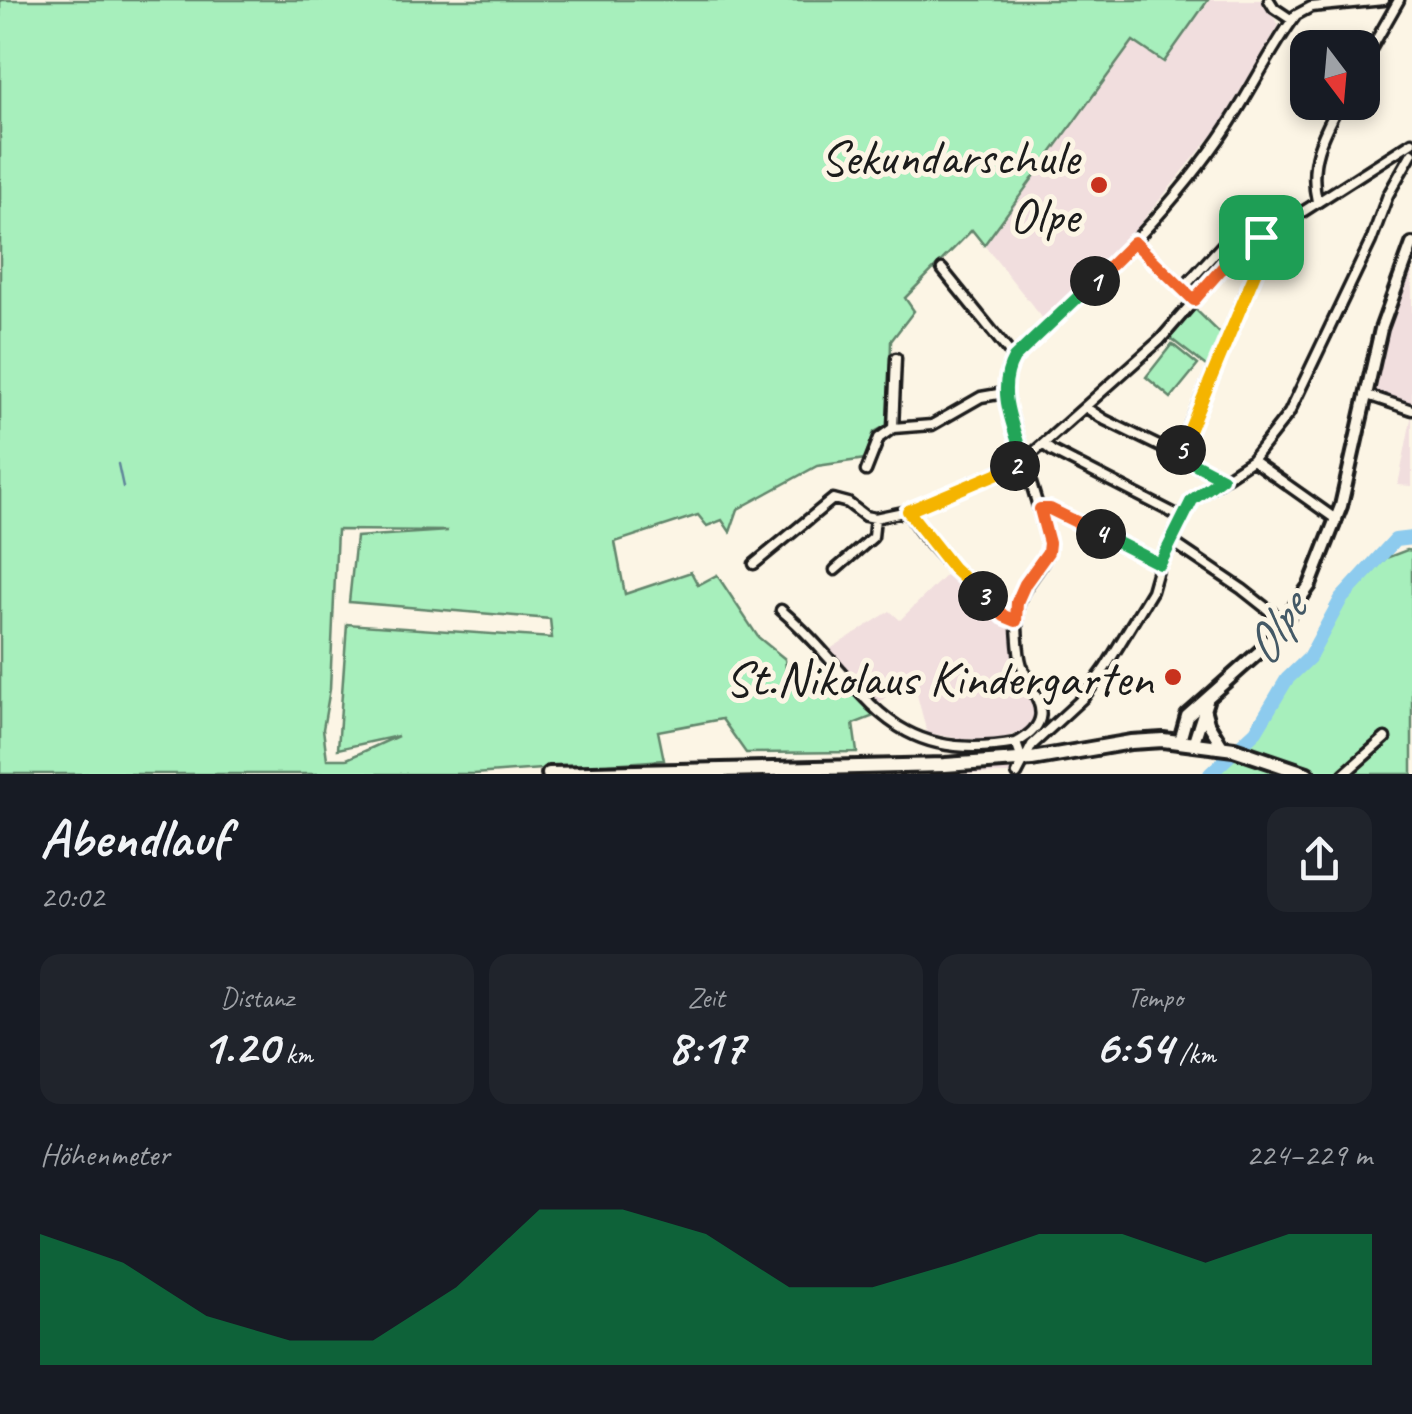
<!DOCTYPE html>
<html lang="de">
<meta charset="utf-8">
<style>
body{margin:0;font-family:Caveat,sans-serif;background:#20242c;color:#f1f3f6;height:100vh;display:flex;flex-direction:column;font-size:38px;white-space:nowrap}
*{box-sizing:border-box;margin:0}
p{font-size:32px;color:#9ea1a6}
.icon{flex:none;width:55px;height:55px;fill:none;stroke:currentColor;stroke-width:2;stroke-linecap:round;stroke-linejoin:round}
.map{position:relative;height:774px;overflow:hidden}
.details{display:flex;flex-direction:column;background:#171b24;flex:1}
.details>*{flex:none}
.needle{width:65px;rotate:164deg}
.fabs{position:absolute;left:1290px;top:30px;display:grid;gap:20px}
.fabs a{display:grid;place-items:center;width:90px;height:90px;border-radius:20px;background:#171b24;box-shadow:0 5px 15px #0003;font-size:50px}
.pin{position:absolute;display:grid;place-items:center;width:85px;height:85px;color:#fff;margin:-42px;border-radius:20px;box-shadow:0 5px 15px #0006}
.km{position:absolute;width:50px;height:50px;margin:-25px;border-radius:50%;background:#222;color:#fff;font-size:28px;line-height:50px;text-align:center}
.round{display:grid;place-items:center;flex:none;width:105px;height:105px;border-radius:20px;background:#20242c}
.head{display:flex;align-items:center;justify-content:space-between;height:170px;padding:0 40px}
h1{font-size:55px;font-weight:700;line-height:75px}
.figures{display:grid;grid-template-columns:repeat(3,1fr);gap:15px;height:170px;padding:10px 40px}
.figures div{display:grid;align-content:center;border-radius:20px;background:#20242c;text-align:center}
.figures b{font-size:50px;font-weight:700}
.figures small{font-size:28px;font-weight:400}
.figures p{font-size:28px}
.chart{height:280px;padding:20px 40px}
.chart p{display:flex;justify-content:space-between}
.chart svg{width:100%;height:180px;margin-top:10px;fill:#0b8043;opacity:.7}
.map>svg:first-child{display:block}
.built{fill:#f1dede}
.green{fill:#a7efbc;stroke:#62866c;stroke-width:2.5;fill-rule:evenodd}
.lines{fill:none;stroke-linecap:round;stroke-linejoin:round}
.stream{stroke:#60859a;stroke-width:2.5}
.river{stroke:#8dcbee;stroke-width:14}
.minor-casing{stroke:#1c1c1c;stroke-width:15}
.tertiary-casing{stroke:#1c1c1c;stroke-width:18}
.primary-casing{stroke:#1c1c1c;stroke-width:20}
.minor{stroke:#fcf5e5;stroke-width:8}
.tertiary{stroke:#fcf5e5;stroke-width:10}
.primary{stroke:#fcf5e5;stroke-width:12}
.split-1-casing{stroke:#fff;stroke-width:20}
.split-2-casing{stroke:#fff;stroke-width:20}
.split-3-casing{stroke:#fff;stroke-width:20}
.split-4-casing{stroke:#fff;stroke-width:20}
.split-5-casing{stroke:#fff;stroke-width:20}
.split-6-casing{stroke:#fff;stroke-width:20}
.split-1{stroke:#f0652b;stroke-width:12}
.split-2{stroke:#22a559;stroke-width:12}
.split-3{stroke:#f5b400;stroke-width:12}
.split-4{stroke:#f0652b;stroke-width:12}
.split-5{stroke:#22a559;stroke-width:12}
.split-6{stroke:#f5b400;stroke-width:12}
.poi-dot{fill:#c8321e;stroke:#fcf5e5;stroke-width:4}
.labels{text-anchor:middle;stroke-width:10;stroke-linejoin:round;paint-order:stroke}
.poi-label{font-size:50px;fill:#1c1c1c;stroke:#fcf5e5;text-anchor:end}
.water-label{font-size:52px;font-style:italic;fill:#445966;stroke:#fcf5e5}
</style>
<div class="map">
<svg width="1412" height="774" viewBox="0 0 1412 774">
<rect width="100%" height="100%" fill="#fcf5e5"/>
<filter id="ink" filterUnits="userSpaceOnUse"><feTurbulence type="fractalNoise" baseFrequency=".01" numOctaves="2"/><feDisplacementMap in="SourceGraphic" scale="20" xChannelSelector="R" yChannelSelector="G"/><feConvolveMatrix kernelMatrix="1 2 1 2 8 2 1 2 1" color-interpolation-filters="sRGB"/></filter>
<g filter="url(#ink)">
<path class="built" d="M1210,0H1261L1279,25L1219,127L1128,239L1044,320L984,245L1134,41L1164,61Z
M1412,244V410L1367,395L1381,329Z
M1412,414V486L1398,485Z
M950,571L1010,625L1014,633L1017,665L1037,706V715L1022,732L997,740L960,739L927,733L916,691L906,680L875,706L827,651L890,611L900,620Z
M1012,766L1013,774H795Z"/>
<path class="green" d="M0,0H1208L1164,62L1133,41L984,245L972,230L905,298L914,311L891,341L889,424L874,432L865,459L817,466L738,509L730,532L722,520L707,526L698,515L615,542L625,594L691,572L698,585L717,575L758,637L785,659L788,689L831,667L874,716L853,724L857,752L746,753L722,719L658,731L664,760L474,774H0ZM337,530L448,531L356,537L349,602L550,619L552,638L347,624L338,749L398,736L347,759H327L323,729L330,689Z
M1195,309L1223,336L1210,369L1170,338Z
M1172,344L1198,365L1171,398L1146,377Z
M1407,550L1412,551V774H1217L1258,733L1288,684L1319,649L1326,628L1341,606L1386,558Z"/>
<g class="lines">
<path class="stream" d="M118,464L123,487"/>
<path class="river" d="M1210,774L1256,731L1287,679L1309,658L1341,599L1395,540L1412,538"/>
<g class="minor-casing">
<path id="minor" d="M1269,0L1274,8L1292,20
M1362,65L1399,0
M1317,201C1308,162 1322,136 1340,102
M1133,242L1194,299
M942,269L1014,358
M1183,288L1237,229
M1367,395L1412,410
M1085,407L1105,420L1177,455L1264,252L1261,237
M893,428L896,358
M1043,444L1052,451L1183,518
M1177,455L1222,478
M1252,460L1337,520
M866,471L879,438L893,428L932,425L981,397L1004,393
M1041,509H1050L1160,563
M908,511C919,538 989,609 1016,621
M1171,541L1242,589L1285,623
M754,564L833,499L848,503L865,516L875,518L908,511L1024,461L1160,340L1232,257L1412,142
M835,570L873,537L875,518
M781,610C865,681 881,767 1016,743L1022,760
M1016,743C1060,719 1034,698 1022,666C1018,654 1018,640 1017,627C1013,583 1046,575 1049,543L1004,393L1008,369L1014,358C1087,290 1162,221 1219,139C1247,100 1267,54 1296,15L1311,7L1384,0
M1017,774L1032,745L1084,697L1105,668L1152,591L1160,563L1192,500L1252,460L1289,413L1371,241L1388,195L1412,153
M1344,774L1385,738"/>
</g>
<g class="tertiary-casing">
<path id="tertiary" d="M1204,708L1208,723L1222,746
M1180,741L1187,716L1267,645L1310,585L1341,506L1381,329L1412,244
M1194,742L1207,701"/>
</g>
<g class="primary-casing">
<path id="primary" d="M549,774L945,765L1032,759L1131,742L1163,740L1234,749L1307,774"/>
</g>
<use href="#minor" class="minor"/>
<use href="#tertiary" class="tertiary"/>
<use href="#primary" class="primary"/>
</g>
</g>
<g class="lines" filter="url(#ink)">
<g class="split-1-casing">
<path id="split-1" d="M1095,281L1134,242L1194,300L1232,257L1261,237"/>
</g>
<g class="split-2-casing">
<path id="split-2" d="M1015,466L1024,461C1014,427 995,391 1014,358L1095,281"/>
</g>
<g class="split-3-casing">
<path id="split-3" d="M983,596L953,568L908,511L1015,466"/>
</g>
<g class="split-4-casing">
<path id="split-4" d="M983,596L1004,616L1016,621L1017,602L1025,584L1048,552L1049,543L1040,509H1050L1101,534"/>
</g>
<g class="split-5-casing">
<path id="split-5" d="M1101,534L1160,564L1192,500L1222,478L1178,455L1181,450"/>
</g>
<g class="split-6-casing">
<path id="split-6" d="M1181,450L1264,252L1261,237"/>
</g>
<use href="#split-1" class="split-1"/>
<use href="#split-2" class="split-2"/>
<use href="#split-3" class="split-3"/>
<use href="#split-4" class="split-4"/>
<use href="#split-5" class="split-5"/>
<use href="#split-6" class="split-6"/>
</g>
<g class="poi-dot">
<circle cx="1099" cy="185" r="10"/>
<circle cx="1173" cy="677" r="10"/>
</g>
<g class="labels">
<g class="poi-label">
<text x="1079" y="174">Sekundarschule<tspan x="1079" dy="58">Olpe</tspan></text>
<text x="1153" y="695">St.Nikolaus Kindergarten</text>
</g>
<g class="water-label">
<text transform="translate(1274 629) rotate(-57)" y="18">Olpe</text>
</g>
</g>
</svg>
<div class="fabs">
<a><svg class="needle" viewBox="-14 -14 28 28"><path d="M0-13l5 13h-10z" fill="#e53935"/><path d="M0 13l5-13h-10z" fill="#9ea1a6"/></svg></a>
</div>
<div class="pin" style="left:1261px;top:237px;background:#1e9e55"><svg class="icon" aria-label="arrive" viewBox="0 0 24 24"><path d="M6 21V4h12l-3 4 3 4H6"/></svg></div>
<b class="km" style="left:1095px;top:281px">1</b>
<b class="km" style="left:1015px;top:466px">2</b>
<b class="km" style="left:983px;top:596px">3</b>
<b class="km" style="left:1101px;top:534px">4</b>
<b class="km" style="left:1181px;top:450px">5</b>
</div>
<section class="details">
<div class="head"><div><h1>Abendlauf</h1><p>20:02</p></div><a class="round"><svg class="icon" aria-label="share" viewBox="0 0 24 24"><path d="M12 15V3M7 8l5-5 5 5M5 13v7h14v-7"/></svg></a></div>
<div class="figures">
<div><p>Distanz</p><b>1.20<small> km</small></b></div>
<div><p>Zeit</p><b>8:17</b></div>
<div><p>Tempo</p><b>6:54<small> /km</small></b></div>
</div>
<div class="chart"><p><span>Höhenmeter</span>224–229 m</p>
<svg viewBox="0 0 160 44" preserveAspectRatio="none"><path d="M0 44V12L10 19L20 32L30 38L40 38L50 25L60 6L70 6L80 12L90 25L100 25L110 19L120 12L130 12L140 19L150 12L160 12V44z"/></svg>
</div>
</section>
